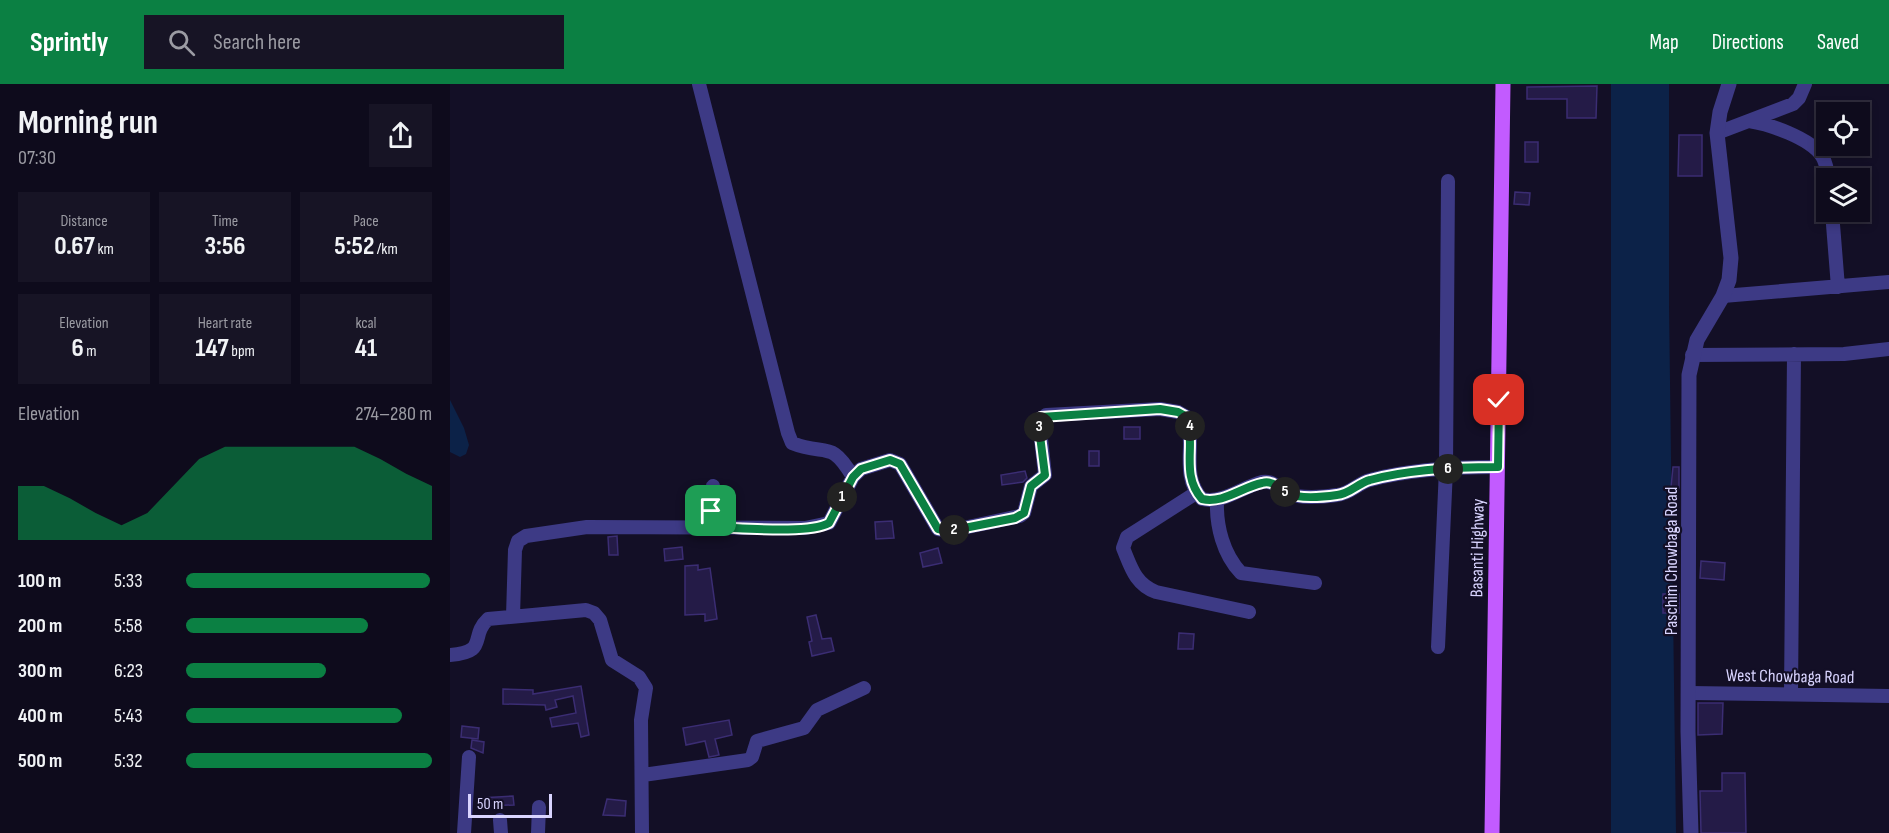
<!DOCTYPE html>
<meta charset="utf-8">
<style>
body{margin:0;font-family:"Sofia Sans Condensed",sans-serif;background:#171425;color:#f1f3f6;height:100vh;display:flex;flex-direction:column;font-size:22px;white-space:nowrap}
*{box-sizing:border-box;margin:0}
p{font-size:20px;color:#9b9ba3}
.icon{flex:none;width:33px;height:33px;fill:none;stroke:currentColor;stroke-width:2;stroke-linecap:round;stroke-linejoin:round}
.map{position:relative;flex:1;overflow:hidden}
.side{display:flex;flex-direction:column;background:#0e0b1c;width:450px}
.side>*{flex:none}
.buttons{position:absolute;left:1366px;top:18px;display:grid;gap:12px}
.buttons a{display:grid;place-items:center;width:54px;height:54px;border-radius:0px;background:#0e0b1c;box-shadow:0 3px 9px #0003,0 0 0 2px #2e2b3b;font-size:30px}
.scale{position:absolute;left:18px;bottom:15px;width:84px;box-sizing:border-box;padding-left:6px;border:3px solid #d9d4ff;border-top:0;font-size:16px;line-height:21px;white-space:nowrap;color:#d9d4ff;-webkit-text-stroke:4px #130f26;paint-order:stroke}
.pin{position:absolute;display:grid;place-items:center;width:51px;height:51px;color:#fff;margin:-26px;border-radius:12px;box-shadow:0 3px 9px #0006}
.km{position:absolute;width:30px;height:30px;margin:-15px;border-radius:50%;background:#222;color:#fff;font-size:16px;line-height:30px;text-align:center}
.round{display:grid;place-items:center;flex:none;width:63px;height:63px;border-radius:0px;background:#171425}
.head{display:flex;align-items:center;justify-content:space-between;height:102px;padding:0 18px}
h1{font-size:33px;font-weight:700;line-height:45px}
.metrics{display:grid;grid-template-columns:repeat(3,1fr);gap:9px;height:102px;padding:6px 18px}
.metrics div{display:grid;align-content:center;border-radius:0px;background:#171425;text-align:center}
.metrics b{font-size:26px;font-weight:700}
.metrics small{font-size:16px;font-weight:400}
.metrics p{font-size:16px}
.chart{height:168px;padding:12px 18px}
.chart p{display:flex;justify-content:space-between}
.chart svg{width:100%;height:108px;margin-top:6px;fill:#0b8043;opacity:.7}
ul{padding:0 18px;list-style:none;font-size:20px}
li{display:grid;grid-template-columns:96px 72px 1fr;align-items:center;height:45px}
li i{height:15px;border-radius:8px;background:#0b8043}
header{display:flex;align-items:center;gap:36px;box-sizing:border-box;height:84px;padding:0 30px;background:#0b8043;color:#fff}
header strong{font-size:28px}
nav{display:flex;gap:33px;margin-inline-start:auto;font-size:21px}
.search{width:420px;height:54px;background:#171425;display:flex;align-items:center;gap:15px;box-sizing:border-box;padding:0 21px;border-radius:0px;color:#9b9ba3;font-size:22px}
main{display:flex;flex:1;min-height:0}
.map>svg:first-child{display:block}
.water{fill:#0c2248}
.building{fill:#241b47;stroke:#3b2d73;stroke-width:1.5}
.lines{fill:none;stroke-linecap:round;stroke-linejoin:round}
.minor{stroke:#3d3a85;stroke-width:14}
.tertiary{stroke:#3d3a85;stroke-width:15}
.primary{stroke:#c25bff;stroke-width:15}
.route-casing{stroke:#fff;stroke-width:12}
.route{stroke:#0b8043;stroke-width:8}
.labels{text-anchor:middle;stroke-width:4.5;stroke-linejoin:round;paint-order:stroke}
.street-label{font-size:18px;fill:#d9d4ff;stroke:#130f26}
</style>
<header>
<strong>Sprintly</strong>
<div class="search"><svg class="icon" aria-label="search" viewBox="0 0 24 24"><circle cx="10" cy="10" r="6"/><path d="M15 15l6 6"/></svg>Search here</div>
<nav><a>Map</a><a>Directions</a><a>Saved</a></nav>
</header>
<main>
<section class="side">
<div class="head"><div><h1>Morning run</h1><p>07:30</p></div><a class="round"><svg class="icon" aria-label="share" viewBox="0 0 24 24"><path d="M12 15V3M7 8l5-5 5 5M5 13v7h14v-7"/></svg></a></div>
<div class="metrics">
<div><p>Distance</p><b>0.67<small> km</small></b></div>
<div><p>Time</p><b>3:56</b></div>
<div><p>Pace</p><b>5:52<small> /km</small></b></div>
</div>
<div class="metrics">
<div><p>Elevation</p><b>6<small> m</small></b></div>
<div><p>Heart rate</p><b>147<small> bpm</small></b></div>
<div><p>kcal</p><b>41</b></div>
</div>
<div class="chart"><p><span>Elevation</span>274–280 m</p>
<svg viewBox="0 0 160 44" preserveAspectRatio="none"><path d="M0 44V22L10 22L20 27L30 33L40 38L50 33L60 22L70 11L80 6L90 6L100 6L110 6L120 6L130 6L140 11L150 17L160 22V44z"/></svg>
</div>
<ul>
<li><b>100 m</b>5:33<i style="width:99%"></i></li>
<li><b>200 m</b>5:58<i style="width:74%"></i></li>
<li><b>300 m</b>6:23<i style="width:57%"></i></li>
<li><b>400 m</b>5:43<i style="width:88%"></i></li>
<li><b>500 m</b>5:32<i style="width:100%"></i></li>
</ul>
</section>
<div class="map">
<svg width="1439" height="749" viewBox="0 0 1439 749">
<rect width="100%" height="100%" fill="#130f26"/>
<path class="water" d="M1161,0H1219V222L1226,749H1161Z
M0,316L14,344L19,361L16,370L10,373L0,368Z"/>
<path class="building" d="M1147,2L1146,34H1117V15H1077V3Z
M1229,51H1252V92H1228Z
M1075,58H1088V78H1075Z
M1065,108L1080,109L1079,121L1064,120Z
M674,343H690V355H674Z
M639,367H649V382H639Z
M1223,383H1229V404L1221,403Z
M575,387L577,394L573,398L552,401L551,391Z
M442,437L444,454L426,455L425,438Z
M167,452L168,471H159L158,453Z
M232,463L233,475L215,477L214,465Z
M488,464L492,479L473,483L470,469Z
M1251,477L1275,479L1274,496L1250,494Z
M248,481V486L260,484L267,535L255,537V530L235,531V482Z
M1213,510H1229V529H1213Z
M366,531L372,555L381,554L384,567L362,572L359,558L362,557L357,533Z
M729,549L744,550L743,565H728Z
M131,602L139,651L131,653L128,639L102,643L100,634L126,629L123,612L105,616L107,623L96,626L95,621L53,620V605L83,606V610Z
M1248,619H1273L1272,650L1248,651Z
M279,636L282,651L265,655L269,671L259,673L255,657L236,661L233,644Z
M12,642L29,644L28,655L11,653Z
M22,656L34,658L33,669L21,664Z
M1272,689H1295L1296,749H1251L1250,707H1272Z
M63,712L64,721L30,722V714Z
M157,715L176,717L175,732L153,731Z"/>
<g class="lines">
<path class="minor" d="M249,0L338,349L342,359C376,373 380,354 403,393
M1299,37C1319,40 1360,54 1372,72C1376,78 1377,87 1379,94
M1267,49L1343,20L1349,14L1355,0
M1382,128L1388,203
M1273,212L1439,198
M1242,271L1394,270L1439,265
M746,409L677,453L673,464C681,483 685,500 706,508L799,528
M767,416C766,442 773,470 791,489L865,499
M257,443L263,402
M63,532L65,466L68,457L76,452L137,443L355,444L379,439L403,393L411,385L440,376L450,380L488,445L499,447L570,432L574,429L581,402L595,391L589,337L596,331L710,325L728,328L737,333C746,361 730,391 752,415C773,420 792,403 812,398C823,396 828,404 837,409C849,415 874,413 887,411C900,410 908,399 920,396C960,385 1006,383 1048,383
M988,563L996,385L998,97
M0,571C39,568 19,553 38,535L136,526L144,529L150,536L162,576L189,593L196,604L191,636L192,749
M1240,609L1439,612
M1341,610L1344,270
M193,691L298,676L302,673L307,657L354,644L367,626L414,604
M50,736L51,749
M14,749L19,673
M88,749L89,723"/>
<path class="tertiary" d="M1241,749L1238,647L1239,291L1247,256L1273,212L1279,196L1281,174L1267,49L1270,28L1279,0"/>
<path class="primary" d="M1042,749L1053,0"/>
</g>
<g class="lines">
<g class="route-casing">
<path id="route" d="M261,427L257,443C285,443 357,451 379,439L403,393L411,385L440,376L450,380L488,445L499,447L565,434L574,429L581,402L595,391L589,344L591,333L710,325L728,328L737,333C746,361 730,390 752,415C773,420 792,403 812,399C823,396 828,404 837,409C849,415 873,413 887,411C900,410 908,399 920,396C960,385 1006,383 1048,383L1049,316"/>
</g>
<use href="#route" class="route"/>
</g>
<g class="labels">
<g class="street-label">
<text transform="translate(1027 464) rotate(-89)" y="6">Basanti Highway</text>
<text transform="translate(1221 477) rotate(-90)" y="6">Paschim Chowbaga Road</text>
<text transform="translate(1340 592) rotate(1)" y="6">West Chowbaga Road</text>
</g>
</g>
</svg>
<div class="buttons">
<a><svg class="icon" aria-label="locate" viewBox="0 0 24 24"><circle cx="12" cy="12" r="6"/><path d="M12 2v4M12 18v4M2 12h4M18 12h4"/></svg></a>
<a><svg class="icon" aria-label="layers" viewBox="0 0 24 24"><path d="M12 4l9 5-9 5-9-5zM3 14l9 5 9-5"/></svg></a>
</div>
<div class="scale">50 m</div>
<div class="pin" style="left:261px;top:427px;background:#1e9e55"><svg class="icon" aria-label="arrive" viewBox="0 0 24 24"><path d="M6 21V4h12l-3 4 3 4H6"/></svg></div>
<div class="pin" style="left:1049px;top:316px;background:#d93025"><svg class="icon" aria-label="check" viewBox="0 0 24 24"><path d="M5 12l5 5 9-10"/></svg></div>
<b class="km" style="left:392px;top:413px">1</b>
<b class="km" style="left:504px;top:446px">2</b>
<b class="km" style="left:589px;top:343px">3</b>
<b class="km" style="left:740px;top:342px">4</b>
<b class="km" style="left:835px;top:408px">5</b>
<b class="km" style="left:998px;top:385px">6</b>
</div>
</main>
